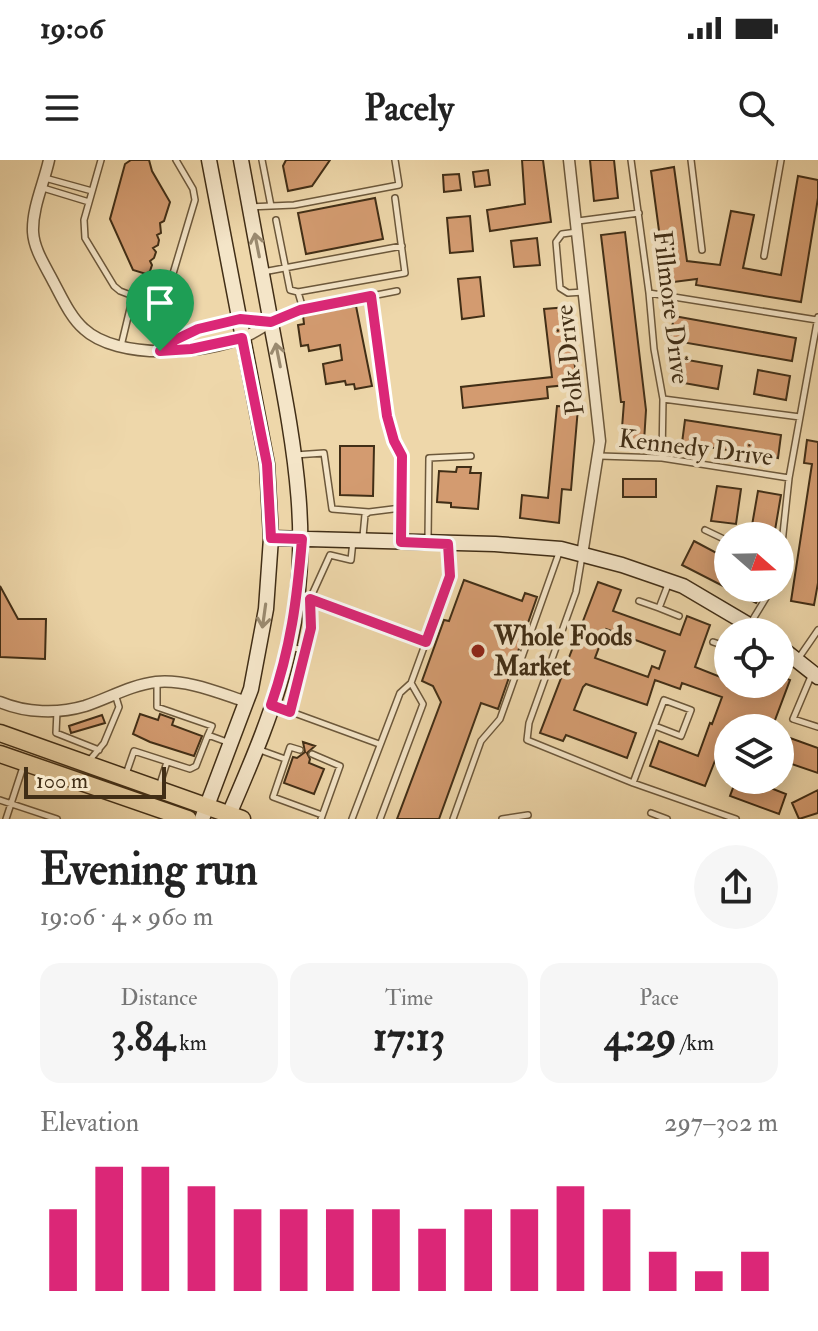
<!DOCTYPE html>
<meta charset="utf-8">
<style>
body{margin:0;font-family:"IM FELL Double Pica",serif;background:#f6f6f6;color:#222;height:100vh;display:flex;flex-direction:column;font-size:30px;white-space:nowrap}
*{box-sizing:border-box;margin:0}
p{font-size:26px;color:#767676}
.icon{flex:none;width:44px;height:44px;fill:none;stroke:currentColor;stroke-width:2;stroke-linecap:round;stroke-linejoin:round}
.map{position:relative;height:659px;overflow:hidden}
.details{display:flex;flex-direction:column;background:#fff;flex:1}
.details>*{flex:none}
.needle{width:52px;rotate:110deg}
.tools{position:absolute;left:714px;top:362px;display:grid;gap:16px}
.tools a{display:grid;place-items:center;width:80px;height:80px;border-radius:50%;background:#fff;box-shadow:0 4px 20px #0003;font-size:40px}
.scale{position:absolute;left:24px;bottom:20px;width:142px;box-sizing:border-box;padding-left:8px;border:4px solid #412e16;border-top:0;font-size:22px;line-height:28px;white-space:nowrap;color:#412e16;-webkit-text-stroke:6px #f4e5c8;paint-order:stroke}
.pin{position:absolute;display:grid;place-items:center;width:68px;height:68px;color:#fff;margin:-82px -34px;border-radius:50% 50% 50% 0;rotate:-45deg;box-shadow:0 0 8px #0007}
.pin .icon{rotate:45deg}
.round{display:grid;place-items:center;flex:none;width:84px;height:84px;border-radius:42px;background:#f6f6f6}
.head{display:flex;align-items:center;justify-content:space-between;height:136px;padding:0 40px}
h1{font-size:44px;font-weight:700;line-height:60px}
.metrics{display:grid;grid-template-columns:repeat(3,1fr);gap:12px;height:136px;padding:8px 40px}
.metrics div{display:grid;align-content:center;border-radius:20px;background:#f6f6f6;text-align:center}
.metrics b{font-size:40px;font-weight:700}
.metrics small{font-size:22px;font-weight:400}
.metrics p{font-size:22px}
.chart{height:224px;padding:16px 40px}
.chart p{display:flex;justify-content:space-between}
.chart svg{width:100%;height:144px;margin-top:8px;stroke:#db2777;stroke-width:6}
.status{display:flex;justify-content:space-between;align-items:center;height:56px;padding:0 40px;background:#fff;direction:ltr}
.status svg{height:22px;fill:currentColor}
header{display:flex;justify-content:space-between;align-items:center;height:104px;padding:0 40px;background:#fff;font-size:36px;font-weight:700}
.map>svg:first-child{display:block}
.building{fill:#d39b70;stroke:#412e16;stroke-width:2;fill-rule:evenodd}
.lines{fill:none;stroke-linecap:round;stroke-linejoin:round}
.lane-casing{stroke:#6c583b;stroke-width:8}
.street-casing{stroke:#6c583b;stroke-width:13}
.secondary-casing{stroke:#412e16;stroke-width:17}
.primary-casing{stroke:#412e16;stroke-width:19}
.lane{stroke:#f4e5c8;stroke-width:5}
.street{stroke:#f4e5c8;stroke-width:10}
.secondary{stroke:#f4e5c8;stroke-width:14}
.primary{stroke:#eed7aa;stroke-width:16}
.oneway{stroke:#9a8a6f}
.route-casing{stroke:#fff;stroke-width:16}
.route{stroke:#db2777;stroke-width:10}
.poi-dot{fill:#8f2418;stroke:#f4e5c8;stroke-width:3}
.labels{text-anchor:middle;stroke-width:8;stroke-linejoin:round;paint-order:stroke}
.street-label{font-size:26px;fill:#412e16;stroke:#f4e5c8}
.poi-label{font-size:26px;font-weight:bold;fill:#412e16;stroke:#f4e5c8;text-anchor:start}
</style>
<div class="status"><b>19:06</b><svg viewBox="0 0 49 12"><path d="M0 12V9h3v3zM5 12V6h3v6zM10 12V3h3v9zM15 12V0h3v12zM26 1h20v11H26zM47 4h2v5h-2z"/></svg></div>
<header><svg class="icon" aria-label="menu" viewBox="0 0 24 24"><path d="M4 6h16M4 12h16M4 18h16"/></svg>Pacely<svg class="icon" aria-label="search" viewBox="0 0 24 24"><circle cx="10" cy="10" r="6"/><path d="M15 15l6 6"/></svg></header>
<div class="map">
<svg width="818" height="659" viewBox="0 0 818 659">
<rect width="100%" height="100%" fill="#eed7aa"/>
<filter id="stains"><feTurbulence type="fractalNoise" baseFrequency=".0025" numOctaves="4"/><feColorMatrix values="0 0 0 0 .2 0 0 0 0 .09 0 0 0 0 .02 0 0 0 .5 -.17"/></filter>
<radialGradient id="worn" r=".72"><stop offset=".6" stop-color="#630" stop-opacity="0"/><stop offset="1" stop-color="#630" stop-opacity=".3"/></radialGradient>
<path class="building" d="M131,0H149L152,11L170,42L164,61L160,63L161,73L157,75L159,80L158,85L153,88L156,92L154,98L150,101L152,105L150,111L146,114L133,110L110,59L125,4Z
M286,0H330L312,26L288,31L283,6Z
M522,0H543L551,62L490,71L487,50L525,44Z
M590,0H614L618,38L594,41Z
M674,7L687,101L720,105L731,51L754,55L743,108L781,115L798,16L818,20V38L801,142L696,125L697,119L666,123L651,11Z
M488,10L490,25L475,27L473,12Z
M459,14L461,30L444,32L443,15Z
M375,38L383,79L306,94L298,53Z
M470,56L473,91L450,93L447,58Z
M625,72L646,250L644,282L621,281L624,242H621L601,75Z
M537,78L540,105L514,107L511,81Z
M480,117L484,156L462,159L458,119Z
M356,146L372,226L355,229L354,224L346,225L345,221L326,224L323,204L342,200L340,185L309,191L308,185L301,186L298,165L304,164L303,155Z
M568,147L577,224L547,227L548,238L463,248L461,227L552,217L544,149Z
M674,156L796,178L792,201L670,180Z
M682,199L722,206L718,229L678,222Z
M758,210L790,216L786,240L754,234Z
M557,246L578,248L571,330L562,329L559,363L520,358L522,335L548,338Z
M685,260L781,275L778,298L682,283Z
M807,280L818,282V423L814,445L791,441L812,304L804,303Z
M340,286H374L373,336L340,335Z
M457,307H471L470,313H481L478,349L451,347V343L437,342L439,311L456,312Z
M623,319H656V337H623Z
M717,326L741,329L736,364L711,361Z
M758,331L781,335L774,376H760V372L751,371Z
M694,381L728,399V428H764L756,443L682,405Z
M464,420L522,441L525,433L537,437L498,549L481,543L439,659H397L441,542L433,526L422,521L444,460L449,461Z
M598,422L621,430L613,451L680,475L687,456L710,465L695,507L728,520V524H780V516L790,520L772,568H728L705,626L650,606L659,581L698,596L710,563L712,564L722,537L682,523L680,529L655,520L647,545L586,524L583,527L574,550L636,573L627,598L566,575L563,581L540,573ZM606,469L665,491L659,509L652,506L648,517L595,498Z
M0,426L18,459H46L45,499L0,497Z
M140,554L158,560L160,554L174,559L172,565L202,576L194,596L150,582L133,574Z
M102,555L105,563L71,573L69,566Z
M790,578L818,588V613L780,600V579L788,582Z
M303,582L315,586L307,593L310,599L309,603L324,609L314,634L284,623L293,597L297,598L305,592Z
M736,620H750L786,634L779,654L730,636Z
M818,630V653L799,659L792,643Z"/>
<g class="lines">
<g class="lane-casing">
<path id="lane" d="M101,0L84,60L85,78L114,126L120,131L141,139H153L169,127L195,40L193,29L176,0
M262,0L271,46
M631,0L649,133L654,189L663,239L662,298
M691,0L702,90
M45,18L92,31
M43,28L89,42
M251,47L294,45L399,25L395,0
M276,60L290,130L298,132L405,113L395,38
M578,61L639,53
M577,72L562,74L556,82L560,128L568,133L584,132
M764,96L781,0
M263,112L402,86
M298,132L303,149
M649,133L817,160
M371,136L387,256L394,281L402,296L401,379
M272,161L300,150L397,131
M121,186L133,136
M663,239L800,257
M295,295L324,293L332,349L369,352
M600,296L662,298L789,318
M705,370L728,381
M363,376L365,355L369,352L401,348
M428,379L429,298L471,296
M582,396L576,432L529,563L527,580L633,623L736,659
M780,402L789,318L818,157
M669,422L659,448L679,456
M299,437L426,482
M639,441L659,448
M750,464L772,428
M713,482L728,487
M291,487L306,491L311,468L310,439L330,395L351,400L353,381
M798,499L818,470
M812,514L793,559L818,567
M157,522V547L212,566L208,575L227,582
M275,546L379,584
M57,551L56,573L99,590
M290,552L306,491
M260,590L285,599
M300,590L290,587L273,637L322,655
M312,594L340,606L321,659
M88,602L104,583L119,547L115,534
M126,614L134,591L190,609L196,606L208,575
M633,623L664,540L691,550L681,576L655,566
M159,627L167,602
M0,640L57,659
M651,653L667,659
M6,659L23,607
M352,659L400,533L411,523
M380,659L423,544L411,523L450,416L448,386
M453,659L481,581L500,559L560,390
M502,659L528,655"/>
</g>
<g class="street-casing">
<path id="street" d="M49,0C44,23 32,48 33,72C34,90 46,107 54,123C62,138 71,158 84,169C117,200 206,195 244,177C254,173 262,167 271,162
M569,0L600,281L582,395
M162,190C195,165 230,159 271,162
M0,542C26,553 58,554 85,546C109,538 131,525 156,522C187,519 219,533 247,542"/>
</g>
<g class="secondary-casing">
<path id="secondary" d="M271,378L495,384L561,389L622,405L683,426L761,472
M780,487L818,517
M202,659L251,529L266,449L271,378L267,304L209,0
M227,659C250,606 277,544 289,487C314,379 293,280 273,174C262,116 252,58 241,0"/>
</g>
<g class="primary-casing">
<path id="primary" d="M0,573L242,659
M0,594L188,659"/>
</g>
<use href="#lane" class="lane"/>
<use href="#street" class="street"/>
<use href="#secondary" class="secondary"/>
<use href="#primary" class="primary"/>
</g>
<defs><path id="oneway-shaft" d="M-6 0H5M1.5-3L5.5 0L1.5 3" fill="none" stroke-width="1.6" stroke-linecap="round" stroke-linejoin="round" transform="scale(2)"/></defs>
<g class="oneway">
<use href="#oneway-shaft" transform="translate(257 85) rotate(-101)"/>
<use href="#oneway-shaft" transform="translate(278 195) rotate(-101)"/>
<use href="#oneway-shaft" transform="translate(264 456) rotate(98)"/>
</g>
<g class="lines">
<g class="route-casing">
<path id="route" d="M371,136L387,256L394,281L402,296L401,382L448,384L450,416L426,482L310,439L311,468L290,552L271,545C291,487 297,440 302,379L271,378L267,304L242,178L191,189L160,191L175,180L198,169L240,159L271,162L300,150Z"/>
</g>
<use href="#route" class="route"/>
</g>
<circle class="poi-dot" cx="478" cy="491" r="8"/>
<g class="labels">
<g class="street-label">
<text transform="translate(672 147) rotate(83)" y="9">Fillmore Drive</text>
<text transform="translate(569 200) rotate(-96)" y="9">Polk Drive</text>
<text transform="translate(696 287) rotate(7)" y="9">Kennedy Drive</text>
</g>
<g class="poi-label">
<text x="494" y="485">Whole Foods<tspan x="494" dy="30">Market</tspan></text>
</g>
</g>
<rect width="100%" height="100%" filter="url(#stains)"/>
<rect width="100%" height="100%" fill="url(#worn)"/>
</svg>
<div class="tools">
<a><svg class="needle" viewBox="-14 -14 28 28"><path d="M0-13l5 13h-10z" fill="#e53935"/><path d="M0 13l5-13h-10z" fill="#767676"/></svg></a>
<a><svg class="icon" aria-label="locate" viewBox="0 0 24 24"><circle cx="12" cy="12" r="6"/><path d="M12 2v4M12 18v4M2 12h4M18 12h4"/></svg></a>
<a><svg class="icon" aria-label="layers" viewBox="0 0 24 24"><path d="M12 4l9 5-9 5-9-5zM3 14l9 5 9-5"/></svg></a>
</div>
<div class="scale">100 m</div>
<div class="pin" style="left:160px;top:191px;background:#1e9e55"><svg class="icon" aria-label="arrive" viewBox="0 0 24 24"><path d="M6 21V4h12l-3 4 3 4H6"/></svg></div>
</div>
<section class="details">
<div class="head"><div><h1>Evening run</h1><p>19:06 · 4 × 960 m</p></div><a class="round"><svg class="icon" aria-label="share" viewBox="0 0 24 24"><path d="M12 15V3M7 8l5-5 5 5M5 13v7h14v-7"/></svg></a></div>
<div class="metrics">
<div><p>Distance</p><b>3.84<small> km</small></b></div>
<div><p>Time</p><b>17:13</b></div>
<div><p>Pace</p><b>4:29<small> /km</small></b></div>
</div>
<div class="chart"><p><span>Elevation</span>297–302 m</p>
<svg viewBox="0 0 160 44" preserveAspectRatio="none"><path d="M5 44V19M15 44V6M25 44V6M35 44V12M45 44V19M55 44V19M65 44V19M75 44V19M85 44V25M95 44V19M105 44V19M115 44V12M125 44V19M135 44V32M145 44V38M155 44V32"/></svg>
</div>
</section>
